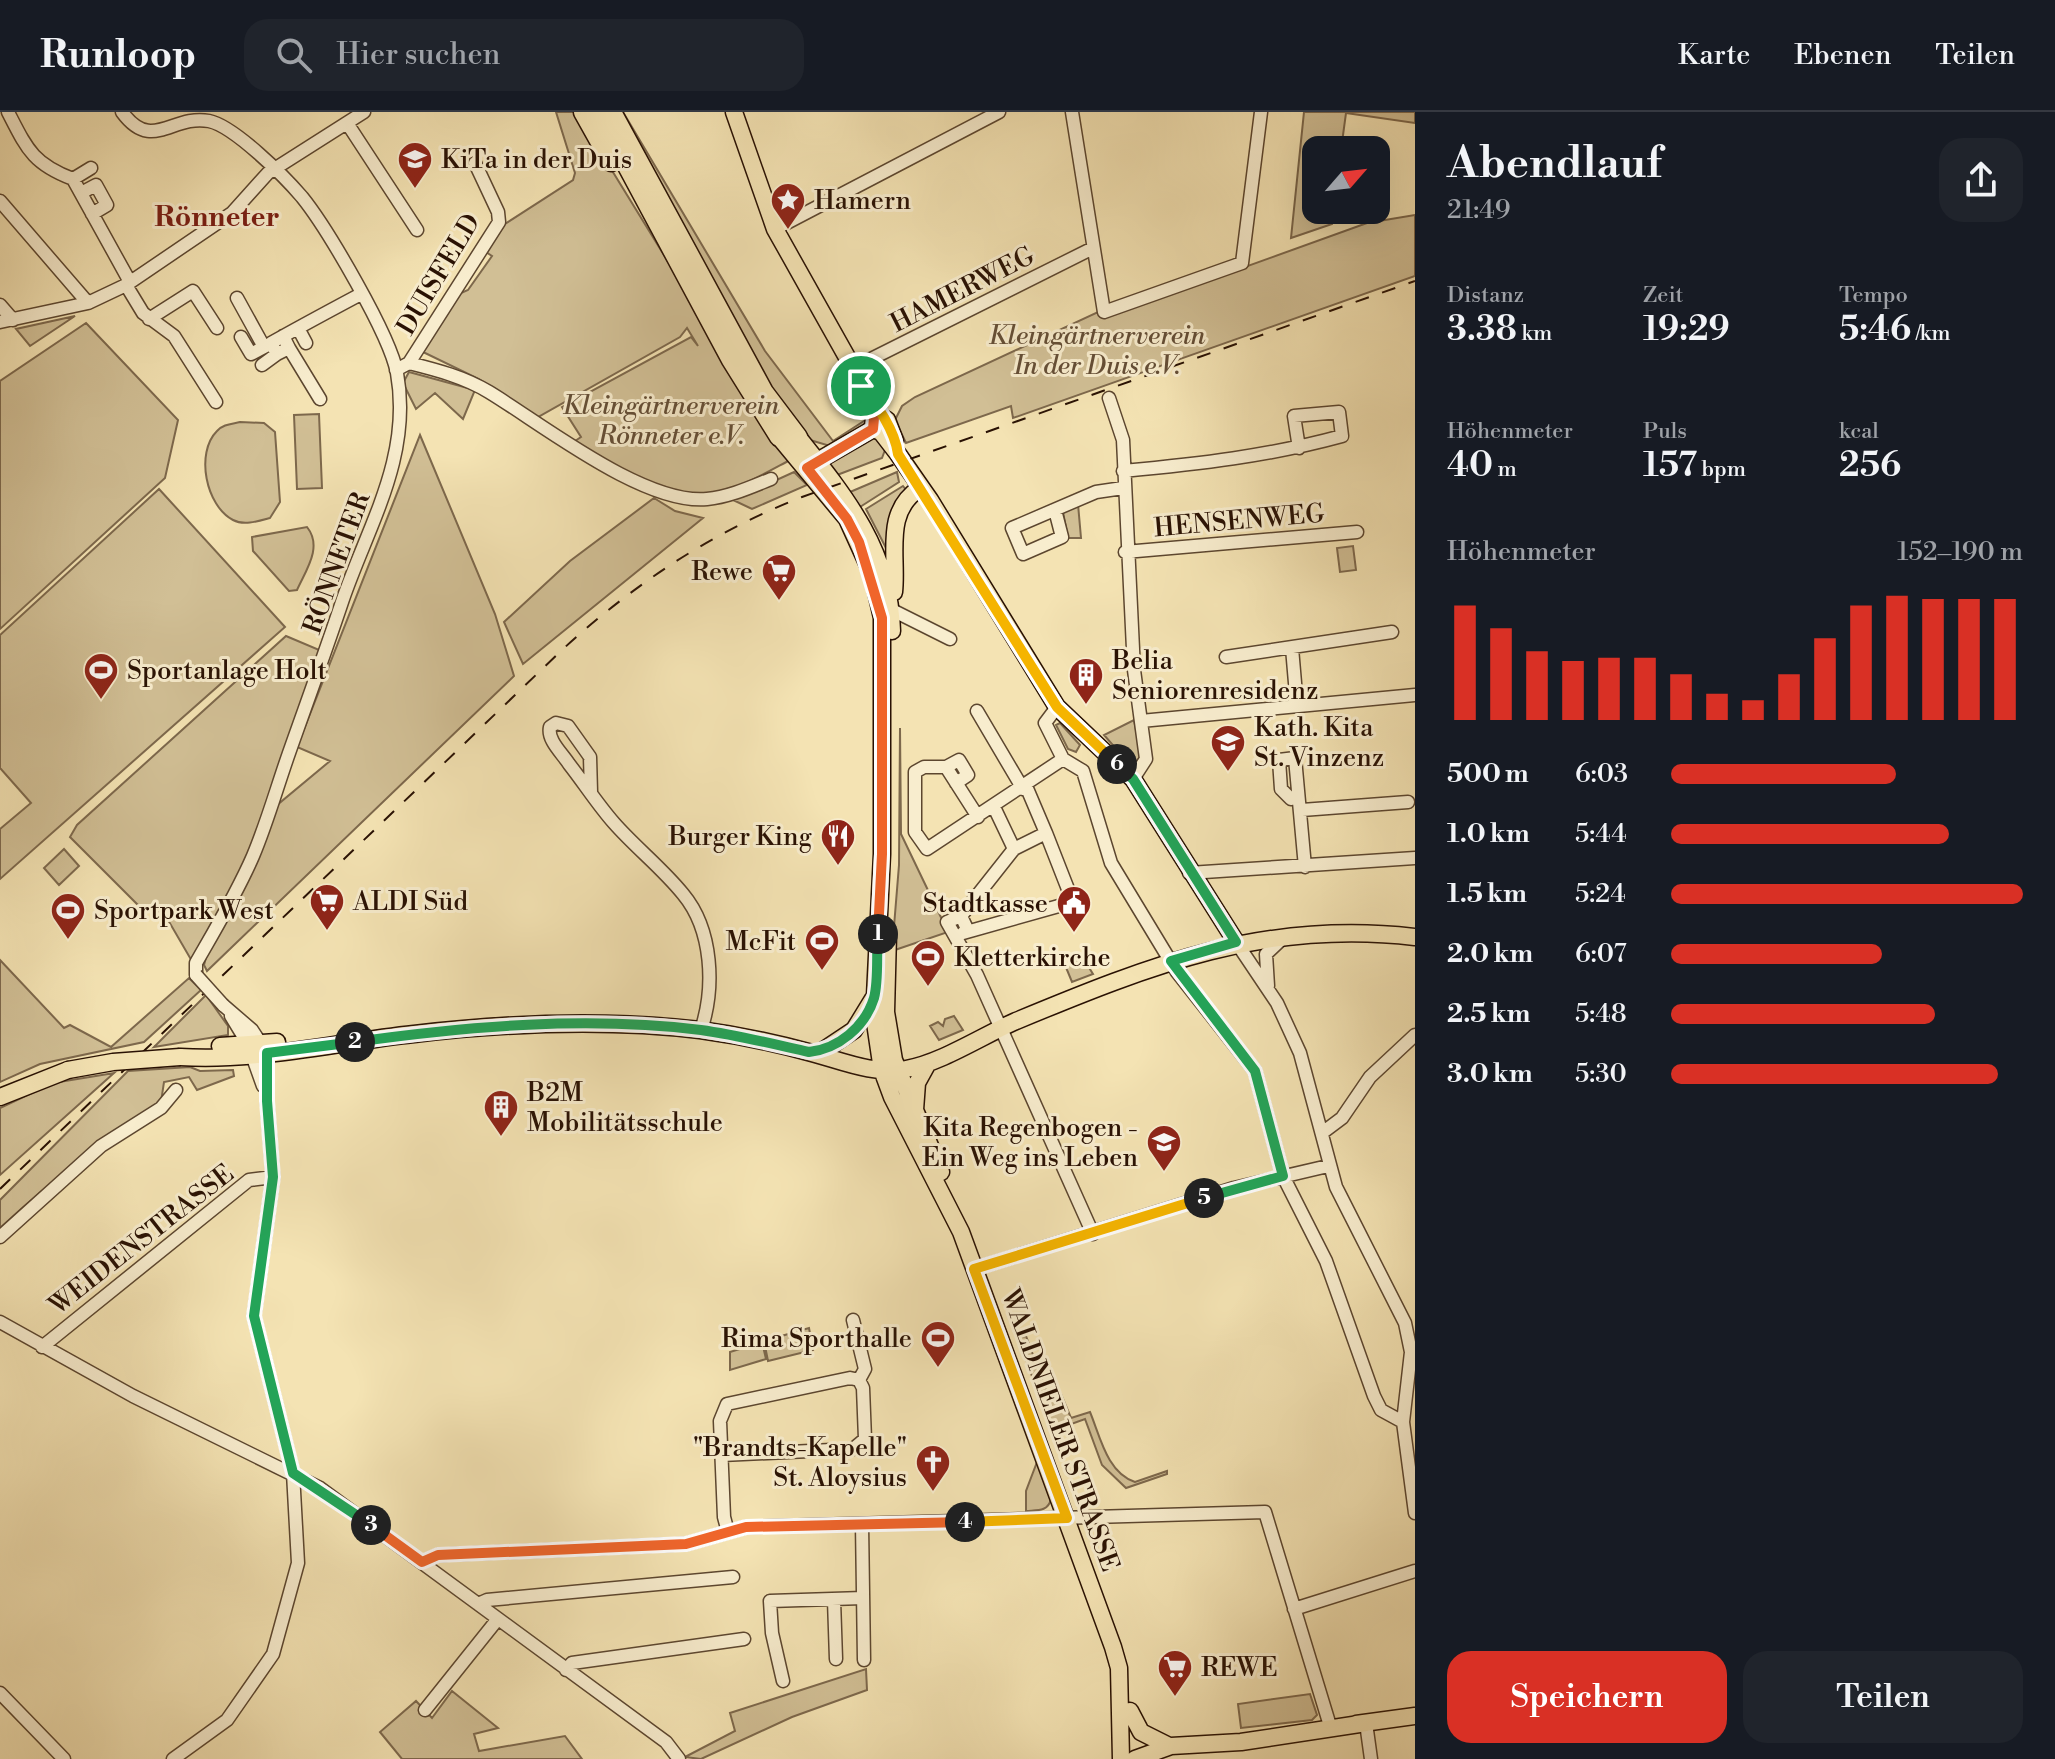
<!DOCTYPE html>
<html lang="de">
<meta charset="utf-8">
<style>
body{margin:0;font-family:"Libre Bodoni",serif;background:#20242c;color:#f1f3f6;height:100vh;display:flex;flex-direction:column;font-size:30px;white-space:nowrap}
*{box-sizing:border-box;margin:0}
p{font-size:26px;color:#9ea1a6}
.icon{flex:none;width:44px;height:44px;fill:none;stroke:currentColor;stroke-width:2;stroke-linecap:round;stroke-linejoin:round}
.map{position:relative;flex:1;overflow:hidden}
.panel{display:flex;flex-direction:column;background:#171b24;width:640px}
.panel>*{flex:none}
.needle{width:52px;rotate:62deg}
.controls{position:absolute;left:1302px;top:24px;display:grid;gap:16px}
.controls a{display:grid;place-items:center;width:88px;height:88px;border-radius:16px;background:#171b24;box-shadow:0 8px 32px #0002;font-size:40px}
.pin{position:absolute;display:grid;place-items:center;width:68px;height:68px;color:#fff;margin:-34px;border:4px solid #fff;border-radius:50%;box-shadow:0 2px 8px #0007}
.km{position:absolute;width:40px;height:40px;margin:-20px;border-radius:50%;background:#222;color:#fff;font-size:22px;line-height:40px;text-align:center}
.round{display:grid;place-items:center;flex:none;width:84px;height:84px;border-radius:24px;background:#20242c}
.head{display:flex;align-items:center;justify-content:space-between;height:136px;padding:0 32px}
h1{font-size:44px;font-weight:600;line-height:60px}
.figures{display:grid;grid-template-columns:repeat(3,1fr);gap:12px;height:136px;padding:8px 32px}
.figures div{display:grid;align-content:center}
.figures b{font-size:34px;font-weight:600}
.figures small{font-size:22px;font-weight:400}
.figures p{font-size:22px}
.chart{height:224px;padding:16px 32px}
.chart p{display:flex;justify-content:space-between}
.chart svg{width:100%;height:144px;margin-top:8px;stroke:#d93025;stroke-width:6}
.primary-button{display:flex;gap:16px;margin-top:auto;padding:16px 32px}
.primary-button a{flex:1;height:92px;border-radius:24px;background:#d93025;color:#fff;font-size:32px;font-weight:600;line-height:92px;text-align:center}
.primary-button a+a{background:#20242c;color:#f1f3f6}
ul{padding:0 32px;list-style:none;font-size:26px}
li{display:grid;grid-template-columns:128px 96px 1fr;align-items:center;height:60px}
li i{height:20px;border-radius:10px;background:#d93025}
header{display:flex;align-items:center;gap:48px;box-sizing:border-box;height:112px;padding:0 40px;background:#171b24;border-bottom:2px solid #363941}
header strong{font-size:38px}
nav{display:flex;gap:44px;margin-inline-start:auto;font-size:28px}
.search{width:560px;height:72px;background:#20242c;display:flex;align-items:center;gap:20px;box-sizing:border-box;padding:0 28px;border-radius:24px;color:#9ea1a6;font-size:30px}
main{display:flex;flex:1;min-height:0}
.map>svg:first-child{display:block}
.green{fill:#d1bf95;stroke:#7d684c;stroke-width:2}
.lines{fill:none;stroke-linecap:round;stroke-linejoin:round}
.minor-casing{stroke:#5c462f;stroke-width:15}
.major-casing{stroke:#291103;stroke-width:19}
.highway-casing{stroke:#291103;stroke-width:21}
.minor{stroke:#f8edce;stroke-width:12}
.major{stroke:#f4e3b3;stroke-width:16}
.highway{stroke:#f4e3b3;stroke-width:18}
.rail{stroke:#291103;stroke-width:2;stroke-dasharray:14 14;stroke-linecap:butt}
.minor-bridge-casing{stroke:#5c462f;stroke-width:15;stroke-linecap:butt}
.major-bridge-casing{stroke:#291103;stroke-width:19;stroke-linecap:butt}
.minor-bridge{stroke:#f8edce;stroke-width:12}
.major-bridge{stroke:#f4e3b3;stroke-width:16}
.split-1-casing{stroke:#fff;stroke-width:16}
.split-2-casing{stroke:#fff;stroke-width:16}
.split-3-casing{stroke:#fff;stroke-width:16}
.split-4-casing{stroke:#fff;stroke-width:16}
.split-5-casing{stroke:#fff;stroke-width:16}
.split-6-casing{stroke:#fff;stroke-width:16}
.split-7-casing{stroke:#fff;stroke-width:16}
.split-1{stroke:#f0652b;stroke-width:10}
.split-2{stroke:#22a559;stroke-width:10}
.split-3{stroke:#22a559;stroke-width:10}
.split-4{stroke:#f0652b;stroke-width:10}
.split-5{stroke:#f5b400;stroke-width:10}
.split-6{stroke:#22a559;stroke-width:10}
.split-7{stroke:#f5b400;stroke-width:10}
.labels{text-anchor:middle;stroke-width:6;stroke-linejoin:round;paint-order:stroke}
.poi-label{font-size:26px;fill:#291103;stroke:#f8edce;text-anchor:start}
.street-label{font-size:26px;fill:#291103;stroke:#f8edce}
.park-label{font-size:26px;font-style:italic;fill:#644e36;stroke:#f8edce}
.neighbourhood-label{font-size:28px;font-weight:bold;fill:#7a1f14;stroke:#f8edce}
</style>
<header>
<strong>Runloop</strong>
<div class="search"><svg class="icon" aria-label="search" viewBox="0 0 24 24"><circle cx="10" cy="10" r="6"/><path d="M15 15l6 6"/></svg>Hier suchen</div>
<nav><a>Karte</a><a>Ebenen</a><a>Teilen</a></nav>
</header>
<main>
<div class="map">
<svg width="1415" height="1647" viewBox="0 0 1415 1647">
<rect width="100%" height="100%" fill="#f4e3b3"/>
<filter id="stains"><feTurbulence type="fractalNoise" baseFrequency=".0025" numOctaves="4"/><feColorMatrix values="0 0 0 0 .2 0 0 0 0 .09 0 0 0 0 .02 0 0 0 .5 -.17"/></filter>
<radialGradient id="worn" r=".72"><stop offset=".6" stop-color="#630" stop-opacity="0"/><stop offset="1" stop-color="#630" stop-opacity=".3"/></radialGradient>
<path class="green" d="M556,0H576L790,348C767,360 729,383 699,383C660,383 607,348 572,331L581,325L562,295L691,225L698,234L687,216L680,225L538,305L479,267L421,239L461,181L468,178L492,144L486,140L505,112L573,68L575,61Z
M615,0H623L765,239L833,329L867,307L861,318L830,334L810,328L777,291Z
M1304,0H1415V11L1346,1L1341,38H1316V98H1334L1332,112L1291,126Z
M1415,103V164L1013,306L1011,294L906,331L895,308L902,294L915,285L1098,200L1109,204L1367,111Z
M75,204L30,234L16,217Z
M86,211L178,308L165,366L0,517V269Z
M409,260L475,278L463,307L435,281L416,297L403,271Z
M319,302L322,376L297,377L294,303Z
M240,310L264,311L275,320L280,390L270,406C259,409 244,414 233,408C206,394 195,341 217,319C223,312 232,312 240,310Z
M873,321L885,338L882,346L837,363L824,347Z
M420,323L495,502L514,564L207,859L204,853L208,838L276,694L330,649L297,635Z
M794,360L807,373L752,397L733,388Z
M897,360L899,370L860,395L850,380Z
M903,374L907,379L887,438L866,397Z
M159,377L285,515L0,767V717L31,691L0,656V523Z
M654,386L675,399L703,406L523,552L504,510L570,449Z
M1078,392L1081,426H1068L1063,400Z
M307,415C323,435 306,458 297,478L289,479L253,439L252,425Z
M1353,434L1356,458L1340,460L1337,436Z
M286,524L324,540L245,752L193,851L164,801L138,793L70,725L77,713Z
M1134,608L1141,644L1132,655L1104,623Z
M1060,611L1080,633L1076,640L1068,637L1056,613Z
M900,616L901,722L948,820L892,839L899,753Z
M64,737L79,754L59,773L44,756Z
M1083,846L1093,862L1072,870L1065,853Z
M0,848L64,916L70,913L111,935L189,866L201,878L144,930L40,952L0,970Z
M206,883L228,914V923L154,935Z
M954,904L963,918L939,928L930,914L938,910L943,914L945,907Z
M190,955L200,959L233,958L234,964L197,978L189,965L164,970L161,990C102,1027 51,1069 0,1116V1088L128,959Z
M114,961L0,1063V996L53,971Z
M809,1216L813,1238L768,1249L764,1229Z
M1026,1224L1049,1286L1061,1282L1071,1306L1090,1300C1100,1324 1107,1361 1135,1370L1167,1359V1362L1126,1376L1102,1353L1085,1307L1052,1319L1018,1226Z
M762,1230L766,1247L730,1258V1240Z
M1037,1350L1051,1387C1048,1400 1037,1398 1026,1399V1379Z
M866,1557L867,1578L792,1605L701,1647L685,1645L735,1619L730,1601Z
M452,1579L498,1616L474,1622L479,1639L565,1624L582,1647H402L380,1620L416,1589L432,1606Z
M1310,1582L1317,1603L1312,1608L1241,1616L1238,1592Z"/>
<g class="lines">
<g class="minor-casing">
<path id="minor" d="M8,0C27,37 33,52 73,67L130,170
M122,0C152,41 172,2 209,9C234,14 285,65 302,85C327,116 390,223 397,261C412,344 369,412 343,487C326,538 307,590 289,641C277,675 267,711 253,744C237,781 216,816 196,851V863
M1072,0L1104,200L1242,151L1261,0
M347,11L417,118
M73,67L91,56
M81,81L96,73L107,93L92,102
M0,89L88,191
M775,117L999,0
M126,173L143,201L174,224L216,290
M237,186L264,235
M0,193L13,208
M149,207L193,179L217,216
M0,210L88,191L126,173L232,101L268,61L364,0
M298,216L306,231
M283,224L289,236L277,242L271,231C301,214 331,198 361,182
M241,225L251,242L268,233
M289,236L320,287
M409,251L499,110L498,100L475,51
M262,253L277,242
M851,257L1093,136
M396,258L409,251C437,258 464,265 489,280C542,312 644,393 707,387C729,385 751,375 771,367
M1109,286L1123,328L1134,558L1146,647L1133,667
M1123,359C1198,352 1269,344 1342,324L1339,300L1294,304L1299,336
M1055,398L1062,425L1023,442L1012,416L1096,380L1123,376
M1125,440L1357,420
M892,498L950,527
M1292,536L1297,594
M1226,545L1392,520
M1057,595L1045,611L1063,647
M977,599L1023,677
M1141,609L1415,583
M1063,647L1083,659L1111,751L1177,860L1255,959L1283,1064L1326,1149L1374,1284L1381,1298L1403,1310
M946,655L959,648L968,663L956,671
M591,680L590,645L568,614L556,611L550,615C547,628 562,641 569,652C584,671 598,693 614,711C636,736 662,756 683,782C713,818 715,876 701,918
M1298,685L1291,687L1281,677L1279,648L1295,646L1305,755
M994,695L1014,737L1046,721L1026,674
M1302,698L1408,690
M978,705L946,655H924L915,660V720L927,737L1063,647
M1189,761L1415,746
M961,804L1014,737
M968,819L961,804L947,810L977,863L1093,1122
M963,821L1073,790L1046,721
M1236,830L1277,891L1300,941L1336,1075L1405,1211L1411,1240L1403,1310L1415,1401
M1268,874L1266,842L1284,825
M231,904L248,932L263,974
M1322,1021L1342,1006L1370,965L1415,923
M0,1125L101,1034L161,996L176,978
M974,1157L1234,1076L1328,1054
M853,1208L865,1257L859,1268
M0,1210L133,1284L320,1376L666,1630L679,1647
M42,1235L249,1068L273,1065
M722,1343L853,1337L865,1327L863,1276L859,1268L850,1266L727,1292L720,1309L724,1405L728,1420
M862,1412L864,1548
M422,1450L438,1443L686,1432L746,1415L1265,1400L1331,1617
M834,1488L836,1547
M478,1492L487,1488L733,1465
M1294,1497L1415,1459
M566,1558L572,1551L744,1527
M783,1569L772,1521L770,1489L863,1486
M0,1581L64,1647
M425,1598L497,1508
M1366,1611L1371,1647
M173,1647L227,1608L273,1542L298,1451L293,1361L254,1204L273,1065L267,989V941L252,918L223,893"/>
</g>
<g class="major-casing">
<path id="major" d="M734,0L775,117L880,304L887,308L895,329
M861,274L874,306L873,317L881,320L898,342L930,388L1057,595L1133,667L1236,830
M779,325L847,407L872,462L882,506V742L874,904L882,958L892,985L961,1120L1113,1535L1119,1556L1121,1647
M798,325C846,385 890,439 892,519
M809,354L873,317
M894,480C898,443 883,400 920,376
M888,822L886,900L894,948L941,1060
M220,934L277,930
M824,938L854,918L873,887
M180,945C259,950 337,930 414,922C508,911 606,907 700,918C737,923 776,931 812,941C842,949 874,963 906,957C941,951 982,924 1016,909C1151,853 1266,807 1415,825
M0,985L68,958
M915,998L917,971L928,951
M1130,1599L1141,1620L1169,1634
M1356,1612L1415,1604
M1135,1647L1171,1634L1241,1630L1366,1611"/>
</g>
<g class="highway-casing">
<path id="highway" d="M583,0L611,50
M598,0L731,248L779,325
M612,0L764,280L798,325"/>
</g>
<use href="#minor" class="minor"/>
<use href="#major" class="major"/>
<use href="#highway" class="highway"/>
<path class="rail" d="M0,1077L563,537C634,472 712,420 802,385L1415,169"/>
<g class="minor-bridge-casing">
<path id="minor-bridge" d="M196,863L223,893"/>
</g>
<g class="major-bridge-casing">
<path id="major-bridge" d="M68,958L113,950L180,945"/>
</g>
<use href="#minor-bridge" class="minor-bridge"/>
<use href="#major-bridge" class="major-bridge"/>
</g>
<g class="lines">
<g class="split-1-casing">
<path id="split-1" d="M861,274L874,306L873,317L807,356L847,407L859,430L882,506V742L878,822"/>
</g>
<g class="split-2-casing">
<path id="split-2" d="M355,930C468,914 588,904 701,918C737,923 773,932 809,940C838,937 865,915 874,886C879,867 876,842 878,822"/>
</g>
<g class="split-3-casing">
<path id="split-3" d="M355,930L267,941V989L273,1065L254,1204L293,1361L371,1413"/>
</g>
<g class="split-4-casing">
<path id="split-4" d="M371,1413L422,1450L438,1443L686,1432L746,1415L965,1410"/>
</g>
<g class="split-5-casing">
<path id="split-5" d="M965,1410L1067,1406L974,1157L1204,1086"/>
</g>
<g class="split-6-casing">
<path id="split-6" d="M1117,652L1133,667L1236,830L1171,849L1255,959L1283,1064L1204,1086"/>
</g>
<g class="split-7-casing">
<path id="split-7" d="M861,274C877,292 895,319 898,342L1057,595L1117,652"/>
</g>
<use href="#split-1" class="split-1"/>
<use href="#split-2" class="split-2"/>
<use href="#split-3" class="split-3"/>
<use href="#split-4" class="split-4"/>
<use href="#split-5" class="split-5"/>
<use href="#split-6" class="split-6"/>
<use href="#split-7" class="split-7"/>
</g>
<defs>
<g id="school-pin" transform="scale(1.8)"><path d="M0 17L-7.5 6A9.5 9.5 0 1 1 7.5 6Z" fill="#8f2418" stroke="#f8edce"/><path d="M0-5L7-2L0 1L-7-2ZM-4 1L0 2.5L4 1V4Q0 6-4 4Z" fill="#fff"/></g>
<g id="sight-pin" transform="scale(1.8)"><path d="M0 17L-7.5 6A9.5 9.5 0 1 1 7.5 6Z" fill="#8f2418" stroke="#f8edce"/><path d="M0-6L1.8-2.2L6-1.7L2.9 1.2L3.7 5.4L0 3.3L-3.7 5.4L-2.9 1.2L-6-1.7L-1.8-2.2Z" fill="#fff"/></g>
<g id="supermarket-pin" transform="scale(1.8)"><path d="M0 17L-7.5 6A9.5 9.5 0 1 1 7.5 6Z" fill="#8f2418" stroke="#f8edce"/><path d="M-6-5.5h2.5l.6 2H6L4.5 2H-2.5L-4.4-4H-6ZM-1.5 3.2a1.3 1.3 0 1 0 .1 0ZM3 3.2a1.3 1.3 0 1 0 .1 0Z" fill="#fff"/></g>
<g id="stadium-pin" transform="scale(1.8)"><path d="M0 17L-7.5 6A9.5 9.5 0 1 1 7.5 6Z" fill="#8f2418" stroke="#f8edce"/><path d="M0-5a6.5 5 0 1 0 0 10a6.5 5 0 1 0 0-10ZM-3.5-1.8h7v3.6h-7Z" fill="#fff"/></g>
<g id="building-pin" transform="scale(1.8)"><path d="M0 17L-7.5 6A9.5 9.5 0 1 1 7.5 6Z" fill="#8f2418" stroke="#f8edce"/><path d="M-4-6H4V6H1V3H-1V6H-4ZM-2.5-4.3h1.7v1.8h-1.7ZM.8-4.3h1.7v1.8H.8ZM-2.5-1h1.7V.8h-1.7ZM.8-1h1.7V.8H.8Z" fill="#fff"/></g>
<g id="restaurant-pin" transform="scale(1.8)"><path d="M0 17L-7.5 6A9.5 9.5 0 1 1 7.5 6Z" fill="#8f2418" stroke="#f8edce"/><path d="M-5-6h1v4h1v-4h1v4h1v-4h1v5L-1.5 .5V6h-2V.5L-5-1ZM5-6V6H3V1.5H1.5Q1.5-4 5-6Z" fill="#fff"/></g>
<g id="civic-pin" transform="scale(1.8)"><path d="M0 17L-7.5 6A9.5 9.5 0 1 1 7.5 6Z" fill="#8f2418" stroke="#f8edce"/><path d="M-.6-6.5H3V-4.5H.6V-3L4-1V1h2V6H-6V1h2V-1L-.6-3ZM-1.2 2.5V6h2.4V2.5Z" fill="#fff"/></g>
<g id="church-pin" transform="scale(1.8)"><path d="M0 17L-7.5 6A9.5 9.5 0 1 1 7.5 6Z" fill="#8f2418" stroke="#f8edce"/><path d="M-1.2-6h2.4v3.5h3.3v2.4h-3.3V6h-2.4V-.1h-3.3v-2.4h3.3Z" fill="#fff"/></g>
</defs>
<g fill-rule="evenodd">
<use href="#school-pin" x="415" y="47"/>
<use href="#sight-pin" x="788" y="88"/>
<use href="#supermarket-pin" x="779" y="459"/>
<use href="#stadium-pin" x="101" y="558"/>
<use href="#building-pin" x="1086" y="563"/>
<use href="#school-pin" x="1228" y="630"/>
<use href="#restaurant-pin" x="838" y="724"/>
<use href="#supermarket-pin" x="327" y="789"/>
<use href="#civic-pin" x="1074" y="791"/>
<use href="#stadium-pin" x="68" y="798"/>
<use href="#stadium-pin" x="822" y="829"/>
<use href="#stadium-pin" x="928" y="845"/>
<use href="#building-pin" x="501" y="995"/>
<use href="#school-pin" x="1164" y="1030"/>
<use href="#stadium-pin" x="938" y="1226"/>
<use href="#church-pin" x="933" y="1350"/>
<use href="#supermarket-pin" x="1175" y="1555"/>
</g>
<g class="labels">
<g class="poi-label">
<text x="441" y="56">KiTa in der Duis</text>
<text x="814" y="97">Hamern</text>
<text x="753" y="468" text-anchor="end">Rewe</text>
<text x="1112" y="557">Belia<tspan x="1112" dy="30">Seniorenresidenz</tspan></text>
<text x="127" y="567">Sportanlage Holt</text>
<text x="1254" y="624">Kath. Kita<tspan x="1254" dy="30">St. Vinzenz</tspan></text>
<text x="812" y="733" text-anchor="end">Burger King</text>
<text x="353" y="798">ALDI Süd</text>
<text x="1048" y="800" text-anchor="end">Stadtkasse</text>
<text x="94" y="807">Sportpark West</text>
<text x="796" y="838" text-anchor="end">McFit</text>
<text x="954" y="854">Kletterkirche</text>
<text x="527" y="989">B2M<tspan x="527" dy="30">Mobilitätsschule</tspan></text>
<text x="1138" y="1024" text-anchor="end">Kita Regenbogen -<tspan x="1138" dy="30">Ein Weg ins Leben</tspan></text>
<text x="912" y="1235" text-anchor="end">Rima Sporthalle</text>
<text x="907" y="1344" text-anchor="end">"Brandts-Kapelle"<tspan x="907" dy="30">St. Aloysius</tspan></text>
<text x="1201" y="1564">REWE</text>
</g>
<g class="street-label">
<text transform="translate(438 162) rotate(-59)" y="9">DUISFELD</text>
<text transform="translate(962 177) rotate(-27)" y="9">HAMERWEG</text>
<text transform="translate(1239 408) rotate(-5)" y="9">HENSENWEG</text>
<text transform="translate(336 451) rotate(-70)" y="9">RÖNNETER</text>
<text transform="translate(141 1127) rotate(-38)" y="9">WEIDENSTRASSE</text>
<text transform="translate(1061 1318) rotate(70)" y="9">WALDNIELER STRASSE</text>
</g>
<g class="park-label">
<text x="1097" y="232">Kleingärtnerverein<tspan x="1097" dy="30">In der Duis e.V.</tspan></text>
<text x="671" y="302">Kleingärtnerverein<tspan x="671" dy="30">Rönneter e.V.</tspan></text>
</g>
<g class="neighbourhood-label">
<text x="217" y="114">Rönneter</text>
</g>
</g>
<rect width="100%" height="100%" filter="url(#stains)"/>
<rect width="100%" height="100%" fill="url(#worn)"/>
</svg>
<div class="controls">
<a><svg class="needle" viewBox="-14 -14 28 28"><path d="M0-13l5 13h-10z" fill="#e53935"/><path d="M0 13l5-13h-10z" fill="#9ea1a6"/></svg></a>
</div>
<div class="pin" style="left:861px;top:274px;background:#1e9e55"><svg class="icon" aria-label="arrive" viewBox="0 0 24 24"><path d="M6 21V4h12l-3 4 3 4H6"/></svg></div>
<b class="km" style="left:878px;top:822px">1</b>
<b class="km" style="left:355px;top:930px">2</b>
<b class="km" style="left:371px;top:1413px">3</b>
<b class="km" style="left:965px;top:1410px">4</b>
<b class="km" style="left:1204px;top:1086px">5</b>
<b class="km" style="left:1117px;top:652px">6</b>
</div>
<section class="panel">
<div class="head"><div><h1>Abendlauf</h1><p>21:49</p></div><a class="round"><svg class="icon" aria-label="share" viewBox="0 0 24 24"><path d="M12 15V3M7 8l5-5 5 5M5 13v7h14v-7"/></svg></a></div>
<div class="figures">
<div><p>Distanz</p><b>3.38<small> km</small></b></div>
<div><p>Zeit</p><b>19:29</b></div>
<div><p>Tempo</p><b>5:46<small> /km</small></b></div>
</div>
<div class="figures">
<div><p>Höhenmeter</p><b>40<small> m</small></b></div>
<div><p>Puls</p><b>157<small> bpm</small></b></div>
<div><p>kcal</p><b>256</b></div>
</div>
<div class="chart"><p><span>Höhenmeter</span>152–190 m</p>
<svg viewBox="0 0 160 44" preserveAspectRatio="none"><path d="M5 44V9M15 44V16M25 44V23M35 44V26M45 44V25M55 44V25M65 44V30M75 44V36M85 44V38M95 44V30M105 44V19M115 44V9M125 44V6M135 44V7M145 44V7M155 44V7"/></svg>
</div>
<ul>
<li><b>500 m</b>6:03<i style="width:64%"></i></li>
<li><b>1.0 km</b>5:44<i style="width:79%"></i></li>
<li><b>1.5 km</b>5:24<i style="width:100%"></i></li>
<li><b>2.0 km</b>6:07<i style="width:60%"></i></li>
<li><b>2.5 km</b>5:48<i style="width:75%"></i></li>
<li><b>3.0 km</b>5:30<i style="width:93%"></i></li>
</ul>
<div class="primary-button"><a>Speichern</a><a>Teilen</a></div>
</section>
</main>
